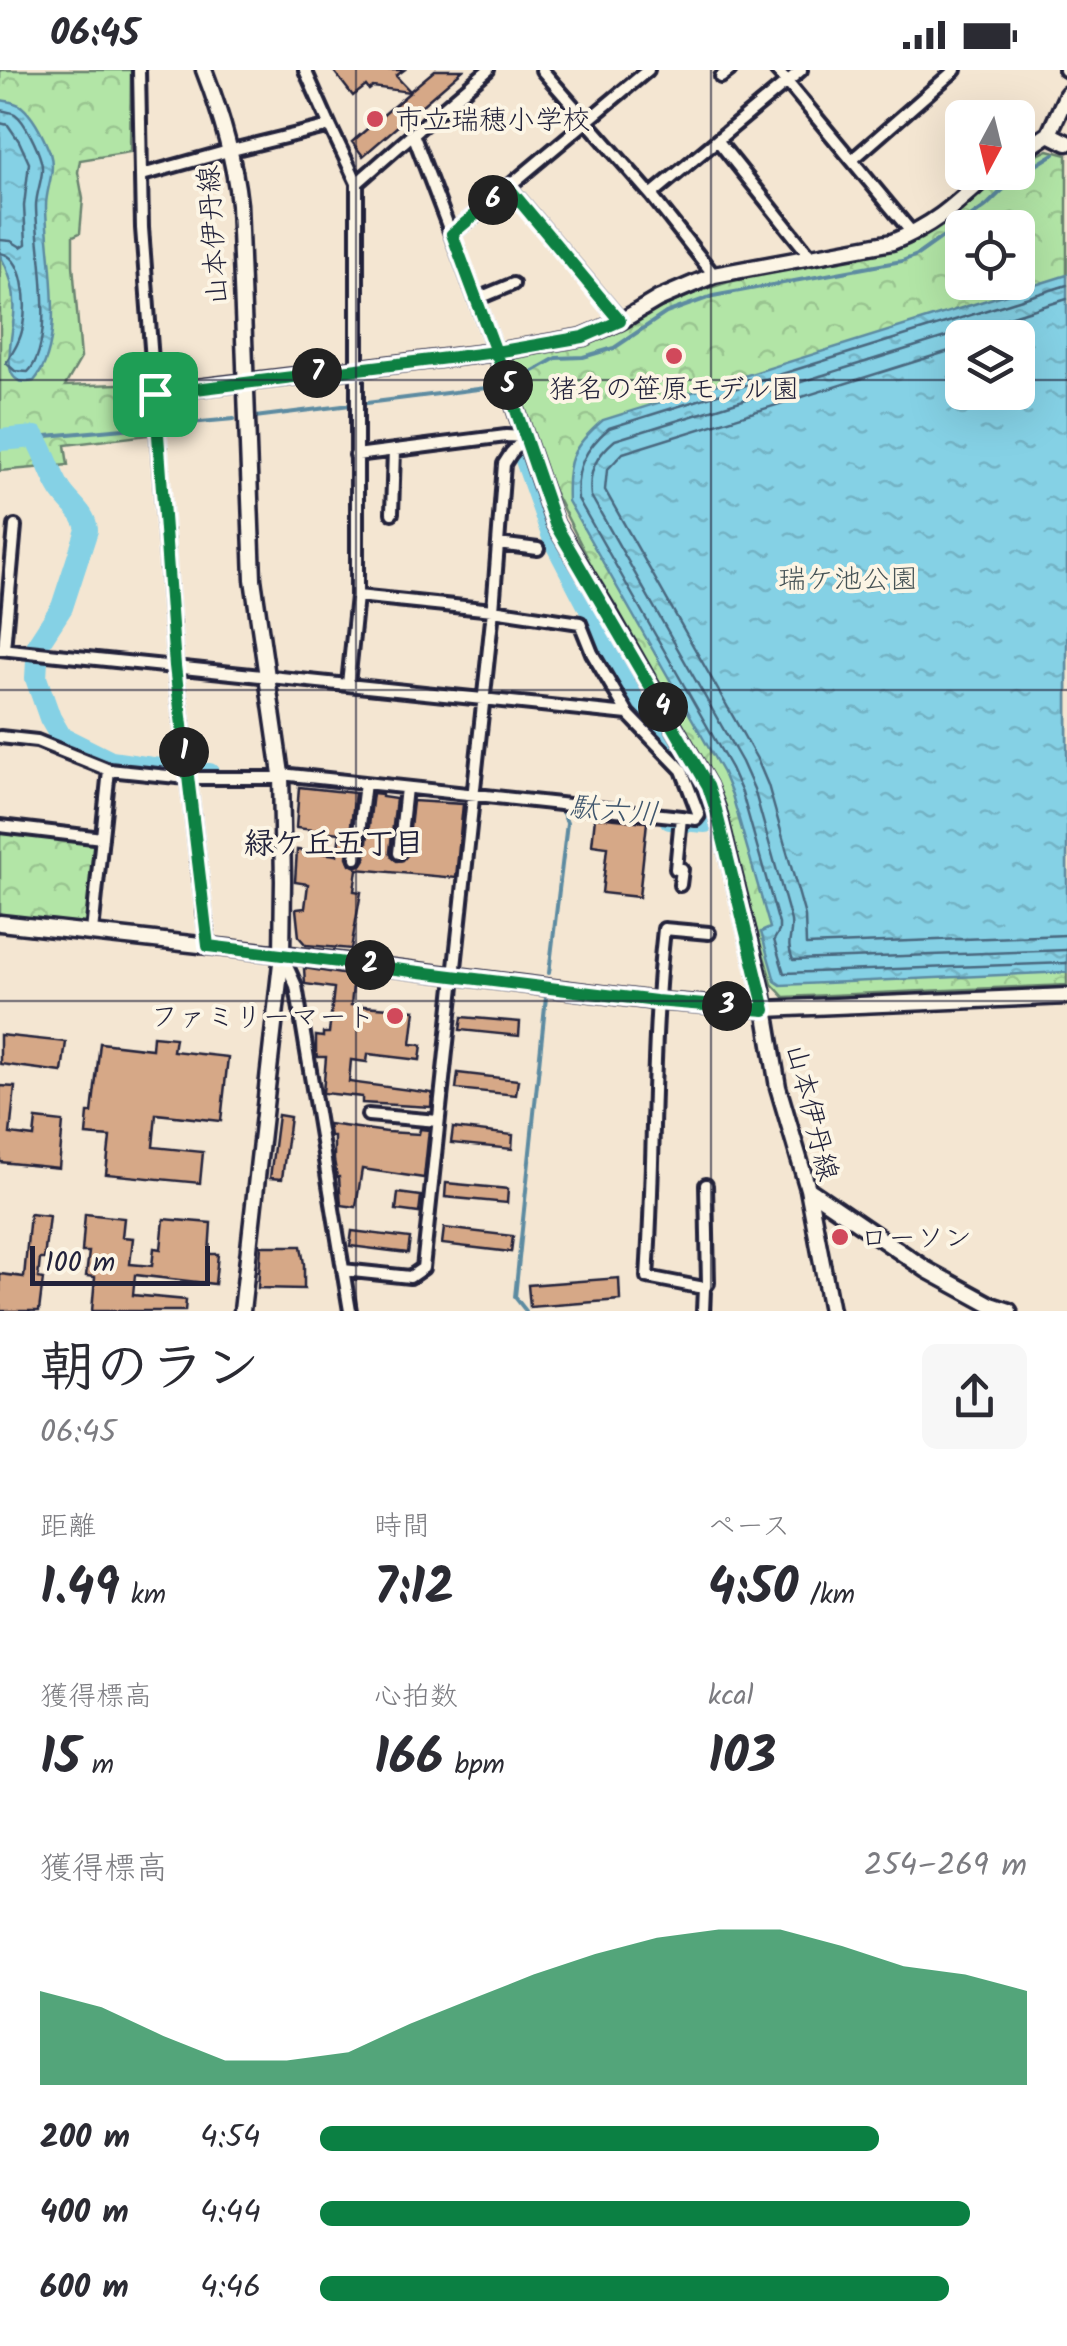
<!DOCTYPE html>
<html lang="ja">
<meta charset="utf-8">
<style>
body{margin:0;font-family:Kalam,"Klee One",sans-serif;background:#f7f7f7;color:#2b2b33;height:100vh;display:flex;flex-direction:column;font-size:38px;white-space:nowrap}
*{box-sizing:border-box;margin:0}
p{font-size:32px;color:#7c7c81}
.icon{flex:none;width:55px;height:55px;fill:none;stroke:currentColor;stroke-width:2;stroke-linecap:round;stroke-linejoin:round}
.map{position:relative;height:1241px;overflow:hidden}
.panel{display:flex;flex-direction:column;background:#fff;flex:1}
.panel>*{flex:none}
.needle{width:65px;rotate:187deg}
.controls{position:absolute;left:945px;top:30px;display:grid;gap:20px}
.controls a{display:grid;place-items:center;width:90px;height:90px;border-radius:15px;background:#fff;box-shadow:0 10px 40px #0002;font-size:50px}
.scale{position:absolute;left:30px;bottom:25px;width:180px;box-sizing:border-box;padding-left:10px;border:5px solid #22223b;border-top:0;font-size:28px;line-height:35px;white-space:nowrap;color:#22223b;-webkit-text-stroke:8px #fcf5e5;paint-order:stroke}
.pin{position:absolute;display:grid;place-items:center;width:85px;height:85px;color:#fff;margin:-42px;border-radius:20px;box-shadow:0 5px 15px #0006}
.km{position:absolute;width:50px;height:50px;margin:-25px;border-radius:50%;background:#222;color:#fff;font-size:28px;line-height:50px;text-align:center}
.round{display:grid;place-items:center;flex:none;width:105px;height:105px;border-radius:15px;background:#f7f7f7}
.head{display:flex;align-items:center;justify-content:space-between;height:170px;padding:0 40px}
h1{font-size:55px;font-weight:600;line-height:75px}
.metrics{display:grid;grid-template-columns:repeat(3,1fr);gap:15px;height:170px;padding:10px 40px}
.metrics div{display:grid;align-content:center}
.metrics b{font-size:50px;font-weight:600}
.metrics small{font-size:28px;font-weight:400}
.metrics p{font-size:28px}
.chart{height:280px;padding:20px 40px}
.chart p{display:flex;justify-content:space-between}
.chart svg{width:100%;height:180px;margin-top:10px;fill:#0b8043;opacity:.7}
ul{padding:0 40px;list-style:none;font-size:32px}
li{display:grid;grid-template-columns:160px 120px 1fr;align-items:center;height:75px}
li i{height:25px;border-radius:12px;background:#0b8043}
.status{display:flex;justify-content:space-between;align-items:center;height:70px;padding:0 50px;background:#fff;direction:ltr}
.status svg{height:28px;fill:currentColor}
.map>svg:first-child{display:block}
.forest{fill:url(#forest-crowns);stroke:#6a8470;stroke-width:2.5;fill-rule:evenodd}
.water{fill:url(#water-ripples);stroke:#5d8ba1;stroke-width:2.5;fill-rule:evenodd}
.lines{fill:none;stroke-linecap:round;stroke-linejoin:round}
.shore{stroke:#4a687f;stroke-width:2.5}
.stream{stroke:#5d8ba1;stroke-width:4}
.river{stroke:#85d1e5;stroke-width:22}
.building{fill:#d6a887;stroke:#22223b;stroke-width:2.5}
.street-casing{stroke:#22223b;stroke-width:18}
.secondary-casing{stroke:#22223b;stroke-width:21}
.street{stroke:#fcf5e5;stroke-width:10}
.secondary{stroke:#fcf5e5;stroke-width:14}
.route-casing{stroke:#fff;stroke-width:20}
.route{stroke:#0b8043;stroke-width:12}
.grid{fill:none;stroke:#22223b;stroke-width:2.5;stroke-opacity:0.55}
.poi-dot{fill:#d1495b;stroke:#fcf5e5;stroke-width:4}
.labels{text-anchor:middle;stroke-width:8;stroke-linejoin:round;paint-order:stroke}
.poi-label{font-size:28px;fill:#22223b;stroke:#fcf5e5;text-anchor:start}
.street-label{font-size:28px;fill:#22223b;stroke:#fcf5e5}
.park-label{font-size:28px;fill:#465356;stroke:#fcf5e5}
.water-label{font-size:30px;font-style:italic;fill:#40576e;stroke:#fcf5e5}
.neighbourhood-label{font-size:30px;font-weight:bold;fill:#22223b;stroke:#fcf5e5}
</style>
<div class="status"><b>06:45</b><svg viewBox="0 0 49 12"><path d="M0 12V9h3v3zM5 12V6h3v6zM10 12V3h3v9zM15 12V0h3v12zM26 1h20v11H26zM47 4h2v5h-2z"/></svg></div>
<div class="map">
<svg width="1067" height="1241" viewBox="0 0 1067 1241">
<defs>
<pattern id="forest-crowns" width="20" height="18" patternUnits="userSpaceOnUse" patternTransform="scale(2.5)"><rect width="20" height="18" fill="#b2e5a6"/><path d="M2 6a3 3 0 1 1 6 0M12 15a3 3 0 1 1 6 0" fill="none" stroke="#99c490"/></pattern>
<pattern id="water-ripples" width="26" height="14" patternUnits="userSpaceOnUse" patternTransform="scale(2.5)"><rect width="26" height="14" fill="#85d1e5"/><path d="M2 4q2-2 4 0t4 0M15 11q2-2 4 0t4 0" fill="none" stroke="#73b3c5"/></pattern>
</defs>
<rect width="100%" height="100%" fill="#f4e6d2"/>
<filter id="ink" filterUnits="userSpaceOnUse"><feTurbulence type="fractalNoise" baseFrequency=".01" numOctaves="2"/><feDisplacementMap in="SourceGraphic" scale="20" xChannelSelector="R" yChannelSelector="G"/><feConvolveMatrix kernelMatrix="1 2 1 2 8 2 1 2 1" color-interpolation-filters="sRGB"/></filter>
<g filter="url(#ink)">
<path class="forest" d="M0,0H131L130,82L80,90L78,102L83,129L80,163L73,166V195L81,288L65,316L145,313L149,365L65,375L68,395L0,401Z
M1048,80L1067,85V915L784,927L772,914L715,716L611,534L552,417L534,376L506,294L528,281L648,243L700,221L754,204L903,176L932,162L962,140L1002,103L1018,102V95ZM962,158H1018V212H962ZM962,268H1018V322H962Z
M0,760L95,771L99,775L90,855L0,846Z"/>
<path class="water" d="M0,30C7,31 17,32 22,37C34,47 44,68 50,83C56,102 46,118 46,136C46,184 68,272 34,311C0,319 10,279 13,254C17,230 12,206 0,185Z
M1067,205V902L781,915L775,911L761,862L770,858L732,725L723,703L568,431C566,390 572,377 603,350ZM962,268H1018V322H962Z"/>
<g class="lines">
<path class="shore" d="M0,40C1,40 14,43 15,44C25,51 38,79 41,91C45,105 36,121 36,136C36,176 57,272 28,302L15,301L6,293C13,282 21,270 23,256C27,235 25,186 0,183
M0,53L8,55L19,71L29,93L24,136L26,174L21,177L11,171L0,170
M1067,215L609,358C585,379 575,398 578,429L731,698L742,723L779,854V861L774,870L784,903L1067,893
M1067,229L615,370C596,386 588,401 591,426L742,692L754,719L791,851C793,869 785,870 793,890L1067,880
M962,277L623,383L607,400L605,420L757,689L768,715L805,846L806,875L1067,865"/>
<path class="stream" d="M512,315H521L528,304L556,288L583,287L614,278L666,243L713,226L902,191L917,185L986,136L1015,108L1054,84
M255,347L502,316
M35,367L234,349
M549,903L567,753L563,743L557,738
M526,1241L515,1227L546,927"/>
<path class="river" d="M0,370L35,367C45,383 50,403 60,419C69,434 85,442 87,460L62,537L38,574L36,608L50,648L61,667L111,692L193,704H209
M526,390L554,470L624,604L646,638L681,680L709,749L705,752L670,749"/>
</g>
<path class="building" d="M333,0H404L396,6L410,21L435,0H463L363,86L352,72L410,22L373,17L369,20L366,16L353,26Z
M299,717L355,723L347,787L350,794L356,797L362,794L365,789L373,723L382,724V727L396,729L390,782L392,787L397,791L403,790L407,785L413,731L463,734L456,808L357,799L354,821L361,822L351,879L306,875L299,867L296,839L305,838L308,814L295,812L297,780L337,785L340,763L296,758Z
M595,747L647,752L639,827L602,823L607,777L592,775Z
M304,898L354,906L351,935L415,940L411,974L422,975L420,990L368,984L367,992L351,990L349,1012L432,1023L431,1037L362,1033V1027L323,1023L326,987H318L316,984V966L323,967V963H329L334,918L305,914Z
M462,947L520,952L519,966L460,960Z
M0,965L66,972L62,1002L0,994Z
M153,966L175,968L173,981L228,987L221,1051L156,1044L153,1077L203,1082L200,1113L106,1104L110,1067L86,1065L88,1043H92L100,973L152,979Z
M458,1003L518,1010L516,1025L456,1019Z
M0,1016L15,1017L10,1064L34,1067L36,1049L63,1052L59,1098L0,1092Z
M278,1045L290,1047L282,1109L270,1108Z
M328,1054L387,1062L419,1064L420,1059L429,1060L424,1108L362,1099L356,1137L341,1135L339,1107H337L334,1090V1066H330Z
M453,1058L513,1065L512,1079L451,1073Z
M446,1113L508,1119L507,1133L445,1127Z
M398,1123L421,1126L419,1143L396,1140Z
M30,1144L49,1146L44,1189H40L38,1208L43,1209L39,1241H0V1204L24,1207Z
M85,1144L124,1148L122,1167L133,1168L130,1194L152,1196L154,1178L161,1179L164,1149L211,1153L209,1184H218L215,1214L135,1205L133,1225L186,1230L185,1241H92L95,1207L86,1206L89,1182H82Z
M444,1158L513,1166L511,1182L442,1174Z
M352,1161L410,1168L408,1183L350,1176Z
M261,1176H301L304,1194V1219L258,1218Z
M619,1208L620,1230L530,1237L528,1215Z"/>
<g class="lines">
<g class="street-casing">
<path id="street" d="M139,0L142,158L175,596L208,876
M305,0L330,56
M542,0L651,125L714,205
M801,0L787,12L913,164
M1065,0L1067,1
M721,7L730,0
M413,64L488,0
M718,71L810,186
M852,90L955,0
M142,105L232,80L330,56L357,113V526L348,614
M357,113L413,64L496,282
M509,117L621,251
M651,125L787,12L776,0
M452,164L648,0
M477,229L513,214
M356,385L506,366L526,367
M392,443L394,380
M498,474L538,479
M0,579L628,644
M4,579L15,456
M0,667L37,671L109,700L187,708H281
M281,704L681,747L696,749L699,745L682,700L628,644L592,583L580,553L493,540L357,526
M0,756L102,768
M399,783L406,718
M356,788L365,713
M680,815L682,799H676L681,747
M92,862L109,700
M282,885L296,916L350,1241
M368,1045L438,1051
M343,1200L410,1207L423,1198L493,540L504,394L511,383L526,367
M704,1218L647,1207C655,1091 651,975 664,859L709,863
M703,1241L704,1218L708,1213L706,1115"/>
</g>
<g class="secondary-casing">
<path id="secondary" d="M204,0C221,44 234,87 239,134L253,509L281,704L283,811L282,884L242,1241
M1049,64L1067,73
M1018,85L1049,64L1067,24
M496,282L555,454L608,541L708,716L717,739L762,920L778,1017L808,1119L831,1241
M155,323L496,282L583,267L621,251L658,229L714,205L892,172C936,155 957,133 991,102
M0,853L282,884L656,931L765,939L1067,926
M808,1119L927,1200L991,1235L1009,1241"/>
</g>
<use href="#street" class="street"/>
<use href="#secondary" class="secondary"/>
</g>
</g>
<g class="lines" filter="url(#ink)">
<g class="route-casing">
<path id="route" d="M155,324L175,596L208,876L656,931L765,940L716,740L708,716L555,454L496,282L583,267L620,251L508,117L452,164L496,282L155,324"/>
</g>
<use href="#route" class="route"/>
</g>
<path class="grid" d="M356,0V1241M711,0V1241M0,310H962M1018,310H1067M0,620H1067M0,931H1067"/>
<g class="poi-dot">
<circle cx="375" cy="49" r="10"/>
<circle cx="674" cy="286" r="10"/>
<circle cx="395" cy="946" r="10"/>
<circle cx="840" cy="1167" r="10"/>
</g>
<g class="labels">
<g class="poi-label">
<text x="395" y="59">市立瑞穂小学校</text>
<text x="674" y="328" text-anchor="middle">猪名の笹原モデル園</text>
<text x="375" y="956" text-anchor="end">ファミリーマート</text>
<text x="860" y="1177">ローソン</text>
</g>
<g class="street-label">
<text transform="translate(212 165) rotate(-94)" y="10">山本伊丹線</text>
<text transform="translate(813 1042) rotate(76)" y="10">山本伊丹線</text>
</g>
<g class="park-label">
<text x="848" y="518">瑞ケ池公園</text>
</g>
<g class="water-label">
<text transform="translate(614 740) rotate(5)" y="10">駄六川</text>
</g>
<g class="neighbourhood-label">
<text x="334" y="783">緑ケ丘五丁目</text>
</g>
</g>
</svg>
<div class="controls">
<a><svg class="needle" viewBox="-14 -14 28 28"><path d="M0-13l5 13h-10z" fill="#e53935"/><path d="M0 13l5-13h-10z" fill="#7c7c81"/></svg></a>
<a><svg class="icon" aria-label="locate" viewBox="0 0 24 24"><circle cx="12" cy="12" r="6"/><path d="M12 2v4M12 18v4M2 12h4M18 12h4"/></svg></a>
<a><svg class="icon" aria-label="layers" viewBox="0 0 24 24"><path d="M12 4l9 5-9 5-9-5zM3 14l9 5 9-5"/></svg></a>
</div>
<div class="scale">100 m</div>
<div class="pin" style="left:155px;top:324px;background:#1e9e55"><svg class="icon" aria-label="arrive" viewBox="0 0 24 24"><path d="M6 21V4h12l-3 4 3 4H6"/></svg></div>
<b class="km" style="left:184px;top:682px">1</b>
<b class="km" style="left:370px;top:895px">2</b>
<b class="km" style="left:727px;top:936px">3</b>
<b class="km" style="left:663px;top:637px">4</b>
<b class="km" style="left:508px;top:315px">5</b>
<b class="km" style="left:493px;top:130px">6</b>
<b class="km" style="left:317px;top:303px">7</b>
</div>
<section class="panel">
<div class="head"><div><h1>朝のラン</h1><p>06:45</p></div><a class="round"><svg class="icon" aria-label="share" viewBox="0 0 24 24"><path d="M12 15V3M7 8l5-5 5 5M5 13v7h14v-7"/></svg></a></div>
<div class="metrics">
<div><p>距離</p><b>1.49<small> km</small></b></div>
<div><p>時間</p><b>7:12</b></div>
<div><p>ペース</p><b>4:50<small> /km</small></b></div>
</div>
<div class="metrics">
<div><p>獲得標高</p><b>15<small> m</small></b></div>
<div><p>心拍数</p><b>166<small> bpm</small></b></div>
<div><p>kcal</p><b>103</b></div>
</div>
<div class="chart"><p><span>獲得標高</span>254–269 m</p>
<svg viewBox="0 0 160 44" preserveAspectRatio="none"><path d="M0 44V21L10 25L20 32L30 38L40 38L50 36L60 29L70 23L80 17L90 12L100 8L110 6L120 6L130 10L140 15L150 17L160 21V44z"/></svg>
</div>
<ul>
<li><b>200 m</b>4:54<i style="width:79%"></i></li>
<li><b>400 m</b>4:44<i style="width:92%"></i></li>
<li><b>600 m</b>4:46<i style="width:89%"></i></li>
</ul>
</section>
